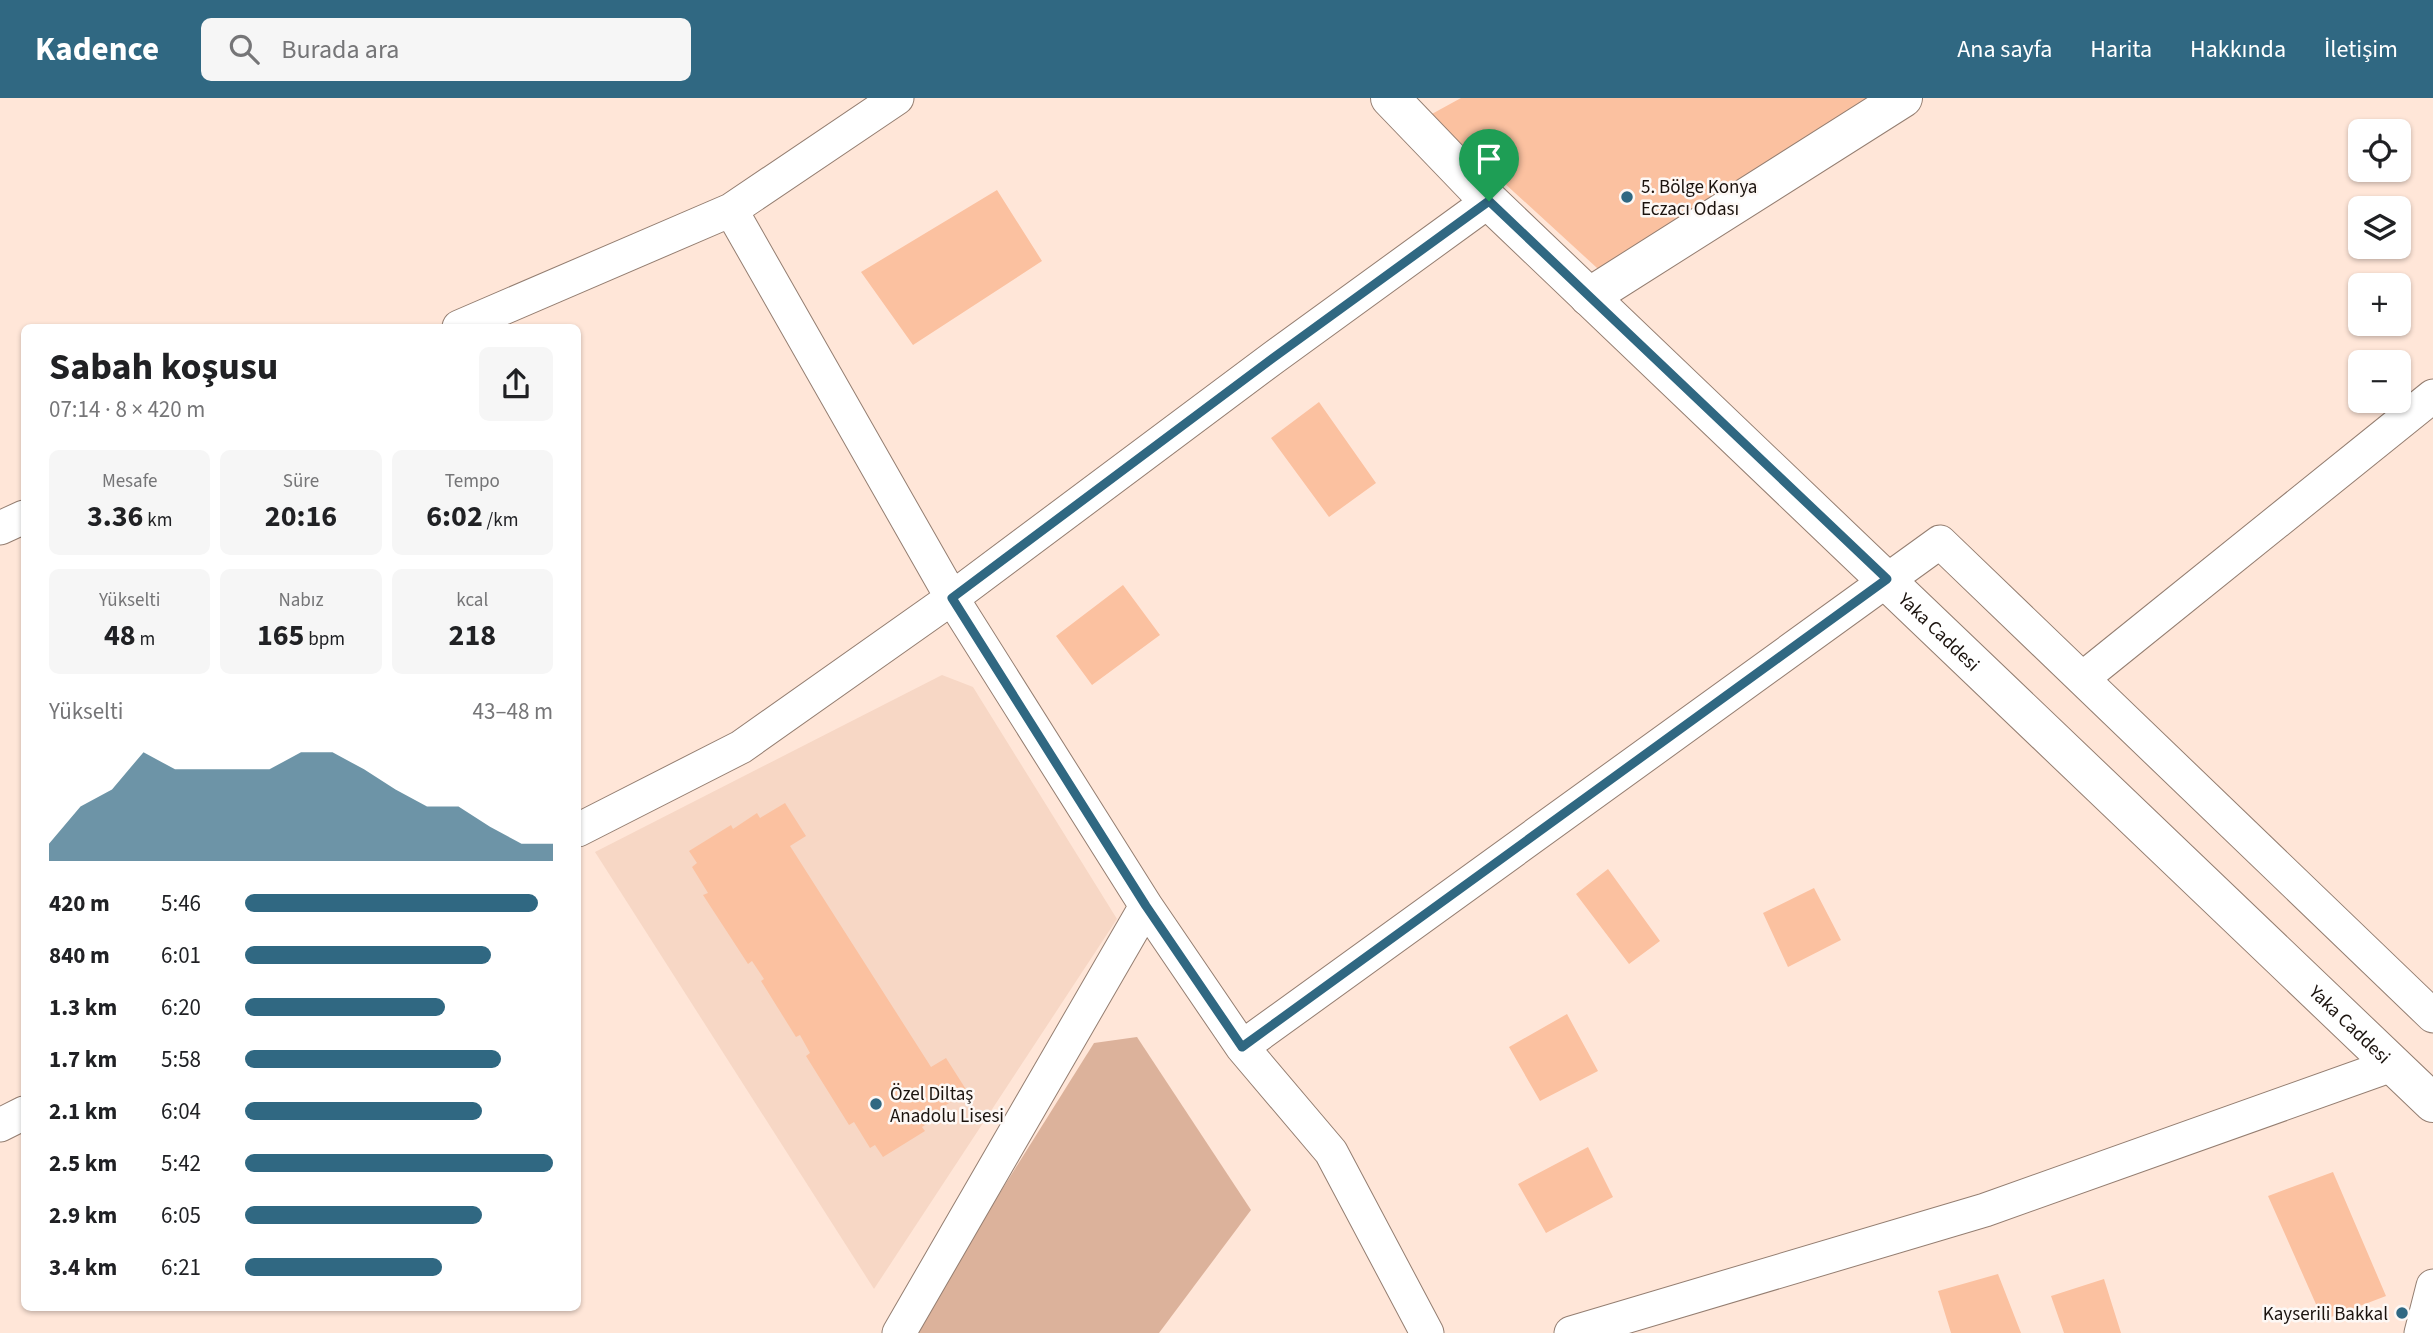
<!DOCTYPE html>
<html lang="tr">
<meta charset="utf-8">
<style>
body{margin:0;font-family:"Source Sans 3",sans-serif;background:#f6f6f6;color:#202124;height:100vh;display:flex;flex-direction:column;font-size:26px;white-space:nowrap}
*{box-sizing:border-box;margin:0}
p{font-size:23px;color:#757577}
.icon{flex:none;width:38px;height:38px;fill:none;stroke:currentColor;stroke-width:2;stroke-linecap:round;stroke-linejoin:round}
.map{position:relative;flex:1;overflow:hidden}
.sheet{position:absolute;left:21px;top:226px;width:560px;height:987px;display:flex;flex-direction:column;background:#fff;border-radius:10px;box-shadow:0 2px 5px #0004}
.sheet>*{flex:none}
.tools{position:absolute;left:2348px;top:21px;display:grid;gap:14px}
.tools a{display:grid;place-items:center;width:63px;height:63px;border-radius:10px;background:#fff;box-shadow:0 2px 5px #0004;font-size:35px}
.pin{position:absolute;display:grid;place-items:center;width:60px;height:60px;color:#fff;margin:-72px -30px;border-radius:50% 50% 50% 0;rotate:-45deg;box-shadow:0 0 7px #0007}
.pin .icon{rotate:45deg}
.round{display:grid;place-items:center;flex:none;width:74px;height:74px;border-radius:10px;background:#f6f6f6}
.summary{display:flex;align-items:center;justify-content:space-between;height:119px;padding:0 28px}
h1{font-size:38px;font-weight:700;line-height:52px}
.metrics{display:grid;grid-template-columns:repeat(3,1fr);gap:10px;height:119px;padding:7px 28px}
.metrics div{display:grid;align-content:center;border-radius:10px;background:#f6f6f6;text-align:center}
.metrics b{font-size:30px;font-weight:700}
.metrics small{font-size:19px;font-weight:400}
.metrics p{font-size:19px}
.chart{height:196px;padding:14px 28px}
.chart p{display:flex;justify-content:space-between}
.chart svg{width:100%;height:126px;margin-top:7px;fill:#306882;opacity:.7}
ul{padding:0 28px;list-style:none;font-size:23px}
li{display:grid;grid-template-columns:112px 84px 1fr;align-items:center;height:52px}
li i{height:18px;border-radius:9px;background:#306882}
header{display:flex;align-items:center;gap:42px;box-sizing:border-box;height:98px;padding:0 35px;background:#306882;color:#fff}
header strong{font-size:33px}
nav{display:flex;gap:38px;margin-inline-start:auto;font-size:24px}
.search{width:490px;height:63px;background:#f6f6f6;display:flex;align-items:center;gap:18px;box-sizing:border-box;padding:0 24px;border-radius:10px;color:#757577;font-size:26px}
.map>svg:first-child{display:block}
.built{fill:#f7d7c5}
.green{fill:#dcb29b}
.building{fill:#fbc1a0}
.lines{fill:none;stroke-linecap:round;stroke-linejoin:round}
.minor-casing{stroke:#947e71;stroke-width:35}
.tertiary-casing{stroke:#947e71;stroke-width:40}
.minor{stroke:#fff;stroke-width:33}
.tertiary{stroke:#fff;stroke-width:38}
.route-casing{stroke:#fff;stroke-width:14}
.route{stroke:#306882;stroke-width:9}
.poi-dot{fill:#306882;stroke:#fdf8f5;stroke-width:2.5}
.labels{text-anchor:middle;stroke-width:5;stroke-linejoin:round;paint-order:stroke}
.poi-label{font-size:19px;fill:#1b130e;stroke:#fdf8f5;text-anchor:start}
.street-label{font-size:19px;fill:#1b130e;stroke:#fdf8f5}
</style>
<header>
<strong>Kadence</strong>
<div class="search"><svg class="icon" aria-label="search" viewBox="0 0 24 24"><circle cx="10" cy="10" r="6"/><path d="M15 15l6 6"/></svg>Burada ara</div>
<nav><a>Ana sayfa</a><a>Harita</a><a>Hakkında</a><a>İletişim</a></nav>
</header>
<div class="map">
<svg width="2433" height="1235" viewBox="0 0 2433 1235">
<rect width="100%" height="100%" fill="#ffe6d8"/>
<path class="built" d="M942,577L973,589L1117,821L874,1191L595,754Z"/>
<path class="green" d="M1137,939L1251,1112L1159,1235H912L1094,945Z"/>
<path class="building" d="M1461,0H1888L1608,180L1430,17Z
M997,92L1042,163L913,247L861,174Z
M1319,304L1376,385L1329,419L1271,340Z
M1123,487L1160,537L1092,587L1056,538Z
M785,705L806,738L790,748L931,969L946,960L967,993L943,1009L946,1014L922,1029L925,1033L883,1059L875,1047L870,1050L854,1024L849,1027L806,958L810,955L800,937L796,939L761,883L764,881L752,863L748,866L703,797L708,795L692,769L697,765L689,753L731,727L733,731L757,715L760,720Z
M1608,771L1660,843L1629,866L1576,796Z
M1814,790L1841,842L1788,869L1763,815Z
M1567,916L1598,973L1540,1003L1509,949Z
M1588,1049L1613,1099L1546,1135L1518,1086Z
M2333,1074L2386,1198L2323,1222L2268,1098Z
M1998,1176L2021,1235H1951L1938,1193Z
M2104,1181L2121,1235H2064L2051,1198Z"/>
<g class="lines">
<g class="minor-casing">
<path id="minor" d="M731,112L897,0
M459,229L731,112L952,500L741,649L578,732
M0,430L24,419
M2083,580L2433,298
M1146,808L952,500L1273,260L1489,103
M1242,949L1940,444L2433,918
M0,1027L24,1015
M899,1235L1146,808L1242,949L1331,1054L1427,1235
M1571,1235L1985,1112L2392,967
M2421,1235L2433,1188"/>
</g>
<g class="tertiary-casing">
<g id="tertiary">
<path id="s1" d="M1390,0L1489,103L2433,1005"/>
<path d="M1589,199L1903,0"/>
</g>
</g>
<use href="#minor" class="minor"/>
<use href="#tertiary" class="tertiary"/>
</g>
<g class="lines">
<g class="route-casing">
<path id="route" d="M1489,103L1887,481L1242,949L1146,808L952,500L1273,260Z"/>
</g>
<use href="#route" class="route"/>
</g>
<g class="poi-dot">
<circle cx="1627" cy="99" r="7"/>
<circle cx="876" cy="1006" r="7"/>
<circle cx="2402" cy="1215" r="7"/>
</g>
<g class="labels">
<g class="poi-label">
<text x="1641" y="95">5. Bölge Konya<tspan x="1641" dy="22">Eczacı Odası</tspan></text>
<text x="890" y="1002">Özel Diltaş<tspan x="890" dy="22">Anadolu Lisesi</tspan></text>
<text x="2388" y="1222" text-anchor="end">Kayserili Bakkal</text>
</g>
<g class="street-label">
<text dy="7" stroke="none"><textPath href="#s1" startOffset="766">Yaka Caddesi</textPath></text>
<text dy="7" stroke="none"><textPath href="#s1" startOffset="1334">Yaka Caddesi</textPath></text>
</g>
</g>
</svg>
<div class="tools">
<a><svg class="icon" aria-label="locate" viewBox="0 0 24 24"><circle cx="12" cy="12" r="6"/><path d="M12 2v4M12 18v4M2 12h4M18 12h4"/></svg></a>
<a><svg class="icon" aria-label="layers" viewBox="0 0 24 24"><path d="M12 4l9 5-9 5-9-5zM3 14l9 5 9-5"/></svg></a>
<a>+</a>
<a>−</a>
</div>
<div class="pin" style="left:1489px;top:103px;background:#1e9e55"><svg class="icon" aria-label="arrive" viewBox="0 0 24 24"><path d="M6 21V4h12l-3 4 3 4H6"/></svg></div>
<section class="sheet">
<div class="summary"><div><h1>Sabah koşusu</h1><p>07:14 · 8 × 420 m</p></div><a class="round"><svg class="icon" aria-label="share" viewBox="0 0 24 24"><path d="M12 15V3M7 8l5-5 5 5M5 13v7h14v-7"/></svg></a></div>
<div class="metrics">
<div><p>Mesafe</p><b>3.36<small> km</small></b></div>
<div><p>Süre</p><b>20:16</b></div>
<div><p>Tempo</p><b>6:02<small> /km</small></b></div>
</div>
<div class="metrics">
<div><p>Yükselti</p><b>48<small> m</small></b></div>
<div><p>Nabız</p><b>165<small> bpm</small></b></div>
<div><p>kcal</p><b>218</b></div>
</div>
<div class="chart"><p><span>Yükselti</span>43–48 m</p>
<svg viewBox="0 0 160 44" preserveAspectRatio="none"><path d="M0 44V38L10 25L20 19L30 6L40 12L50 12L60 12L70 12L80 6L90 6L100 12L110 19L120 25L130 25L140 32L150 38L160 38V44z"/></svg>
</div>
<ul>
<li><b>420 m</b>5:46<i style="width:95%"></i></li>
<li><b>840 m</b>6:01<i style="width:80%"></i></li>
<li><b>1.3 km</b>6:20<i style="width:65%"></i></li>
<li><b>1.7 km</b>5:58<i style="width:83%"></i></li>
<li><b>2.1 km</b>6:04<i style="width:77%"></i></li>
<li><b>2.5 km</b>5:42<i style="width:100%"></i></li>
<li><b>2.9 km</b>6:05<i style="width:77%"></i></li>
<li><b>3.4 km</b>6:21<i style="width:64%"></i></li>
</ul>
</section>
</div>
